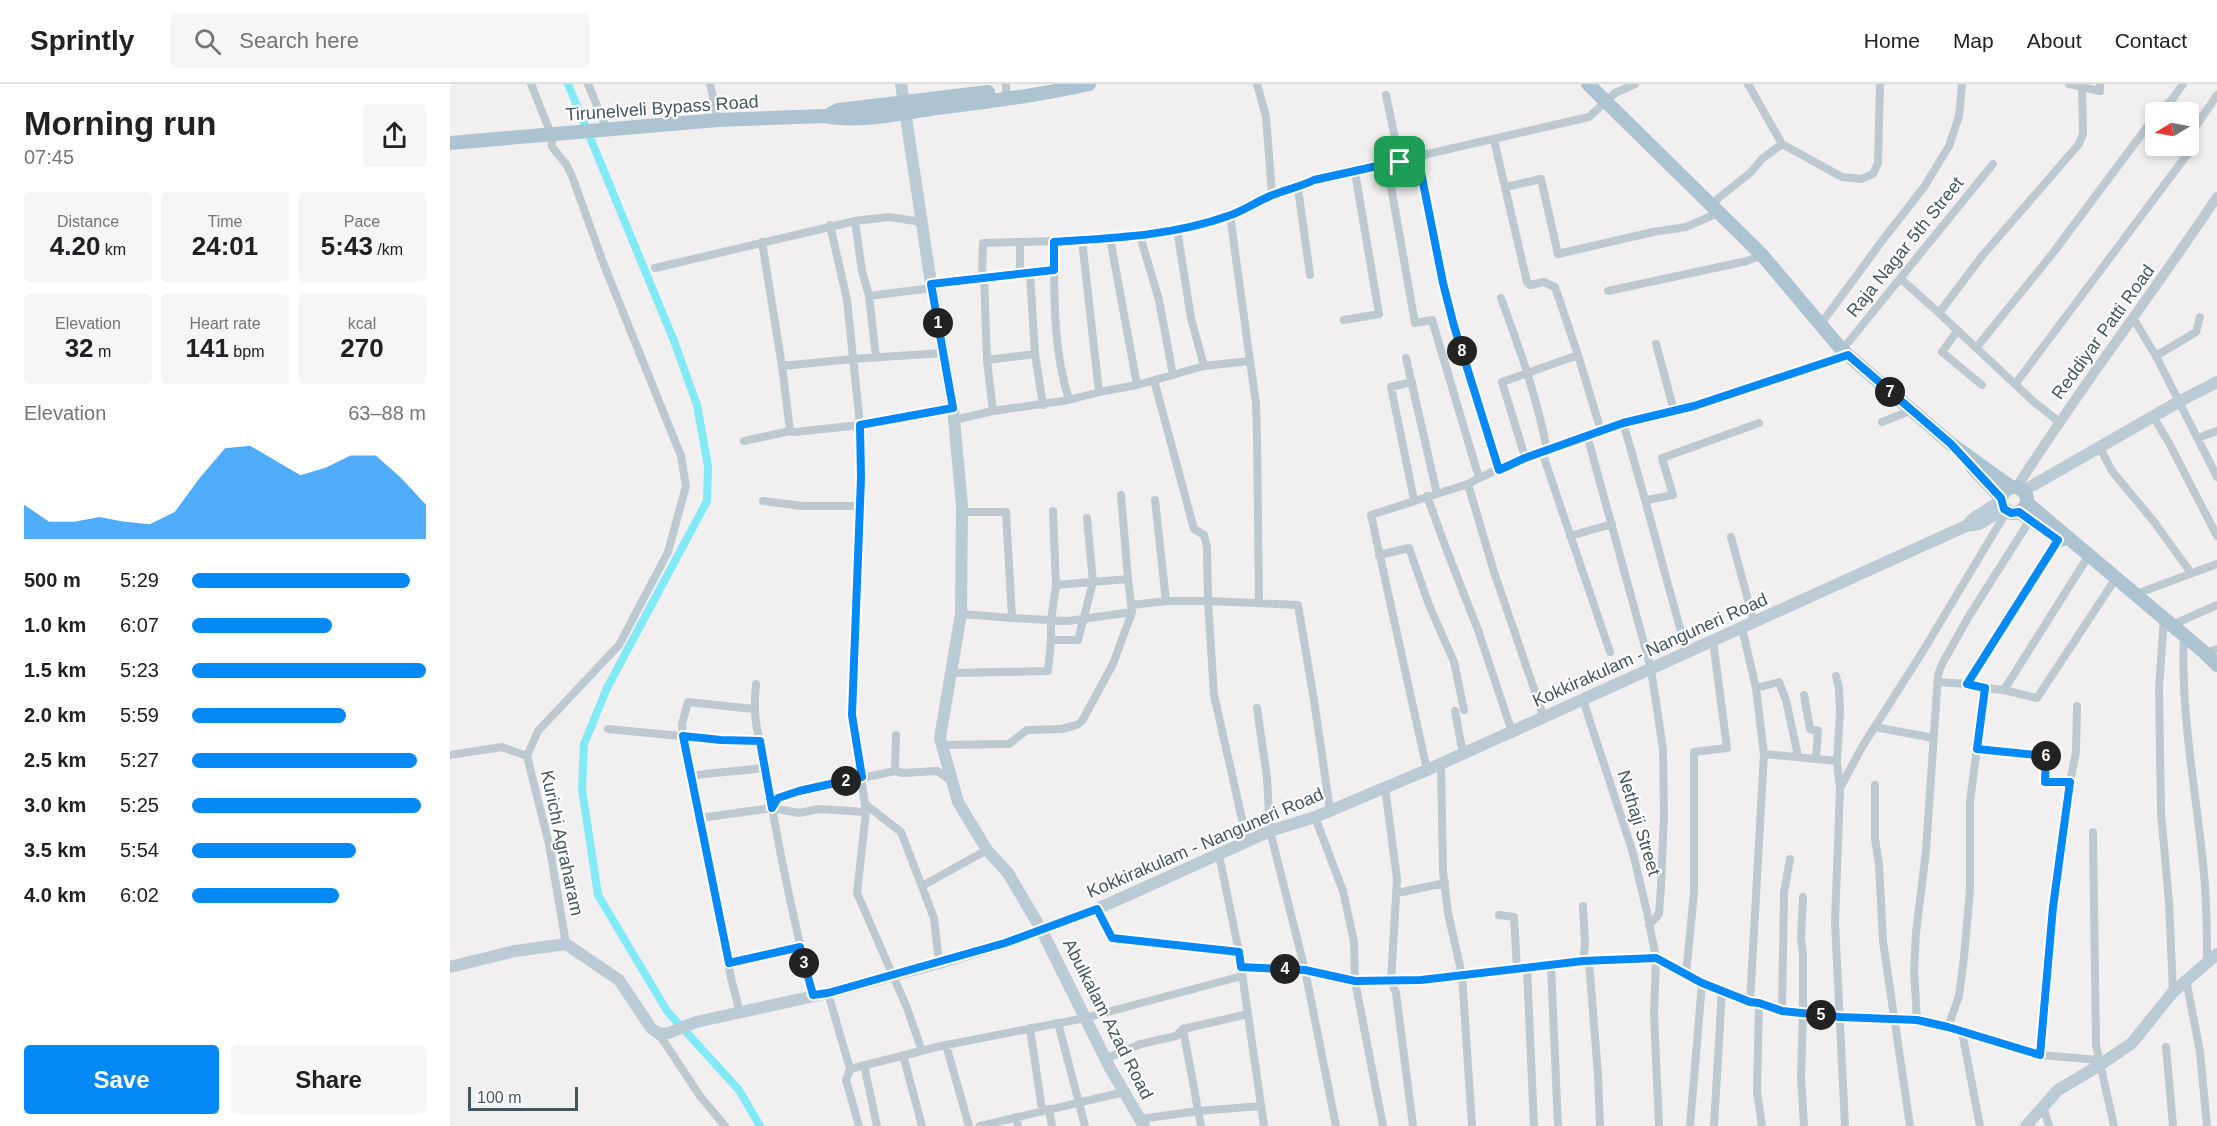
<!DOCTYPE html>
<meta charset="utf-8">
<style>
body{margin:0;font-family:Arial,sans-serif;background:#f6f6f6;color:#202124;height:100vh;display:flex;flex-direction:column;font-size:22px;white-space:nowrap}
*{box-sizing:border-box;margin:0}
p{font-size:20px;color:#757577}
.icon{flex:none;width:33px;height:33px;fill:none;stroke:currentColor;stroke-width:2;stroke-linecap:round;stroke-linejoin:round}
.map{position:relative;flex:1;overflow:hidden}
.sheet{display:flex;flex-direction:column;background:#fff;width:450px}
.sheet>*{flex:none}
.needle{width:39px;rotate:260deg}
.buttons{position:absolute;left:1695px;top:18px;display:grid;gap:12px}
.buttons a{display:grid;place-items:center;width:54px;height:54px;border-radius:6px;background:#fff;box-shadow:0 3px 9px #0003;font-size:30px}
.scale{position:absolute;left:18px;bottom:15px;width:110px;box-sizing:border-box;padding-left:6px;border:3px solid #45565f;border-top:0;font-size:16px;line-height:21px;white-space:nowrap;color:#45565f;-webkit-text-stroke:4px #fff;paint-order:stroke}
.pin{position:absolute;display:grid;place-items:center;width:51px;height:51px;color:#fff;margin:-26px;border-radius:12px;box-shadow:0 3px 9px #0006}
.km{position:absolute;width:30px;height:30px;margin:-15px;border-radius:50%;background:#222;color:#fff;font-size:16px;line-height:30px;text-align:center}
.round{display:grid;place-items:center;flex:none;width:63px;height:63px;border-radius:6px;background:#f6f6f6}
.summary{display:flex;align-items:center;justify-content:space-between;height:102px;padding:0 24px}
h1{font-size:33px;font-weight:800;line-height:45px}
.figures{display:grid;grid-template-columns:repeat(3,1fr);gap:9px;height:102px;padding:6px 24px}
.figures div{display:grid;align-content:center;border-radius:6px;background:#f6f6f6;text-align:center}
.figures b{font-size:26px;font-weight:800}
.figures small{font-size:16px;font-weight:400}
.figures p{font-size:16px}
.chart{height:168px;padding:12px 24px}
.chart p{display:flex;justify-content:space-between}
.chart svg{width:100%;height:108px;margin-top:6px;fill:#0589f7;opacity:.7}
.action{display:flex;gap:12px;margin-top:auto;padding:12px 24px}
.action a{flex:1;height:69px;border-radius:6px;background:#0589f7;color:#fff;font-size:24px;font-weight:800;line-height:69px;text-align:center}
.action a+a{background:#f6f6f6;color:#202124}
ul{padding:0 24px;list-style:none;font-size:20px}
li{display:grid;grid-template-columns:96px 72px 1fr;align-items:center;height:45px}
li i{height:15px;border-radius:8px;background:#0589f7}
header{display:flex;align-items:center;gap:36px;box-sizing:border-box;height:84px;padding:0 30px;background:#fff;border-bottom:2px solid #e0e0e0}
header strong{font-size:28px}
nav{display:flex;gap:33px;margin-inline-start:auto;font-size:21px}
.search{width:420px;height:54px;background:#f6f6f6;display:flex;align-items:center;gap:15px;box-sizing:border-box;padding:0 21px;border-radius:6px;color:#757577;font-size:22px}
main{display:flex;flex:1;min-height:0}
.map>svg:first-child{display:block}
.lines{fill:none;stroke-linecap:round;stroke-linejoin:round}
.canal{stroke:#82eaf6;stroke-width:8}
.minor{stroke:#bcc9d0;stroke-width:8}
.tertiary{stroke:#bcc9d0;stroke-width:10}
.secondary{stroke:#bbcbd6;stroke-width:12}
.primary{stroke:#acc3d1;stroke-width:14}
.route-casing{stroke:#fff;stroke-width:12}
.route{stroke:#0589f7;stroke-width:8}
.labels{text-anchor:middle;stroke-width:4.5;stroke-linejoin:round;paint-order:stroke}
.street-label{font-size:18px;fill:#45565f;stroke:#fff}
</style>
<header>
<strong>Sprintly</strong>
<div class="search"><svg class="icon" aria-label="search" viewBox="0 0 24 24"><circle cx="10" cy="10" r="6"/><path d="M15 15l6 6"/></svg>Search here</div>
<nav><a>Home</a><a>Map</a><a>About</a><a>Contact</a></nav>
</header>
<main>
<section class="sheet">
<div class="summary"><div><h1>Morning run</h1><p>07:45</p></div><a class="round"><svg class="icon" aria-label="share" viewBox="0 0 24 24"><path d="M12 15V3M7 8l5-5 5 5M5 13v7h14v-7"/></svg></a></div>
<div class="figures">
<div><p>Distance</p><b>4.20<small> km</small></b></div>
<div><p>Time</p><b>24:01</b></div>
<div><p>Pace</p><b>5:43<small> /km</small></b></div>
</div>
<div class="figures">
<div><p>Elevation</p><b>32<small> m</small></b></div>
<div><p>Heart rate</p><b>141<small> bpm</small></b></div>
<div><p>kcal</p><b>270</b></div>
</div>
<div class="chart"><p><span>Elevation</span>63–88 m</p>
<svg viewBox="0 0 160 44" preserveAspectRatio="none"><path d="M0 44V30L10 37L20 37L30 35L40 37L50 38L60 33L70 19L80 7L90 6L100 12L110 18L120 15L130 10L140 10L150 19L160 30V44z"/></svg>
</div>
<ul>
<li><b>500 m</b>5:29<i style="width:93%"></i></li>
<li><b>1.0 km</b>6:07<i style="width:60%"></i></li>
<li><b>1.5 km</b>5:23<i style="width:100%"></i></li>
<li><b>2.0 km</b>5:59<i style="width:66%"></i></li>
<li><b>2.5 km</b>5:27<i style="width:96%"></i></li>
<li><b>3.0 km</b>5:25<i style="width:98%"></i></li>
<li><b>3.5 km</b>5:54<i style="width:70%"></i></li>
<li><b>4.0 km</b>6:02<i style="width:63%"></i></li>
</ul>
<div class="action"><a>Save</a><a>Share</a></div>
</section>
<div class="map">
<svg width="1767" height="1042" viewBox="0 0 1767 1042">
<rect width="100%" height="100%" fill="#f2eff0"/>
<g class="lines">
<path class="canal" d="M118,0L224,257L247,321L258,382L257,417L157,604L134,660L132,705L148,811L217,927L289,1006L310,1042"/>
<path class="minor" d="M138,0L157,46
M260,0L268,36
M807,0L816,33L822,111
M1298,0L1332,60
M1619,0L1650,7V0
M556,6V0
M936,11L950,78
M1707,28L1721,17L1733,0
M1044,56L1077,198L1080,201L1094,198L1105,203L1128,271
M968,73L993,199L1004,242L1049,386
M937,80L965,239L982,236L1029,394L1075,373L1173,339L1244,322L1398,271
M1056,103L1091,95L1108,170L1203,148L1236,143L1268,129
M848,104L860,191
M1260,121L1301,88L1312,75L1332,60L1392,93L1411,95L1423,90L1428,79L1430,0
M405,137L412,187L419,212L482,204
M380,141L397,216L410,341L503,324
M727,145L741,234L754,282
M690,152L709,216L723,291
M660,154L687,301
M632,156L649,308
M312,158L332,282L402,275L493,269
M604,158C604,210 603,266 619,316
M205,184L405,137L439,133L472,138
M577,189L604,186
M532,193L533,159L570,158
M1451,195L1489,229
M481,200L570,189V158C639,157 713,156 779,132C793,127 807,118 821,112C835,106 850,103 864,96L1139,33L1165,9L1185,0
M1158,207L1297,177L1312,171
M419,212L426,273
M1051,214C1070,266 1086,310 1097,365
M1683,234L1706,272L1767,393
M894,236L929,230L905,88
M1370,241L1435,153L1474,103L1499,62L1509,32L1512,0
M1507,247L1492,268L1532,301
M1206,260L1224,327
M1526,264L1603,169L1706,31
M1392,266L1543,80
M585,270L593,321
M1706,272L1746,248L1750,233
M956,274L987,410
M537,276L585,270L580,189
M800,277L806,319L807,352L809,518
M704,296L744,445L754,451L757,463L758,517L848,521L864,616L880,726
M962,298L941,303L964,416
M1566,299L1745,60L1740,51L1767,11
M543,327L619,316L649,308L687,301L754,282L800,277L780,131
M1704,334L1719,359L1767,452
M504,336L543,327L537,276L534,192
M1608,337L1584,318L1489,229L1532,172L1629,60L1633,50L1632,3
M1432,338L1462,326
M1173,339C1196,415 1215,492 1237,569
M340,347L345,348L410,341L411,394L402,631L416,728L407,809L457,924L472,967
M1137,351L1201,585L1213,665L1214,732L1211,802L1209,830L1199,841
M1747,354L1767,347
M294,357L340,347L332,282
M1650,364L1662,387L1705,439L1741,489
M1092,368L1160,568
M1075,373L1052,298L1128,271L1151,347
M1029,394L1018,400L1044,488L1094,634
M671,411L678,495
M977,412L997,467L1028,546L1062,648
M1197,416L1223,411L1212,374L1309,339
M313,417L352,422H408
M512,428H556L562,534L618,537L682,528L678,495L606,501L603,427
M1120,452L1162,440
M1281,453L1304,538
M929,471L959,464L979,521L1004,578L1014,626
M1686,510L1767,480
M716,517H758L764,611L797,757
M682,521L716,517L705,416
M511,530L562,534
M1714,534L1709,603L1711,729L1719,818L1723,908
M1722,541L1767,521
M1292,544L1306,604L1314,670L1300,918
M1734,551C1730,630 1747,712 1754,790C1757,819 1757,848 1757,877
M601,556V537L606,501
M1755,569L1767,565
M502,589L598,587L601,556H628L643,498L637,434
M1386,592L1389,604L1390,627L1387,677L1390,705L1385,838L1395,1042
M1488,598L1517,600
M306,600C304,621 304,636 310,657C325,742 340,827 363,911
M1306,604L1329,598L1336,616L1348,672
M1535,604L1554,606L1587,614L1666,494
M1554,606L1639,471
M1354,611L1360,645L1368,647L1366,674
M1133,616L1183,769L1197,828L1206,874L1204,931L1209,1042
M807,624L817,694L820,747L855,886L886,1042
M1005,627L1013,670
M1425,643L1483,654
M158,645L271,656L310,657
M492,661L559,660L577,646L611,645L627,641L632,637L663,580L682,528
M1527,665L1596,672L1595,698H1620
M1314,670L1387,677
M0,671L52,663L77,672
M77,672L88,647L169,561L218,468L236,402L231,372L154,181L122,92L116,80L102,63L101,50L81,0
M77,672L99,760L116,860
M991,680L993,788L998,829L1012,891L1022,1042
M977,686L921,431L1018,400
M445,687L446,651
M241,692C265,688 290,687 315,684
M1425,701V755L1429,780L1433,857L1460,1042
M935,703L947,795L941,897L946,909L963,1042
M1390,704L1412,663L1473,567L1557,427
M415,720L451,748L484,834L489,879
M322,724L328,714L349,707L445,687L453,689L487,687L503,698
M865,733L893,807L904,858L905,897L933,1042
M250,734L322,724L349,729L369,725L416,728
M1643,748L1646,961L1664,1042
M769,771L789,868L814,1042
M472,802L537,766
M947,809L995,799
M1353,813L1351,855L1353,869V929L1351,994L1354,1042
M1133,822L1135,860L1133,877
M647,825L662,854L789,868
M1049,831L1064,833L1067,885
M1206,874C1240,892 1274,909 1311,920C1318,922 1325,925 1333,927C1374,936 1424,934 1467,936L1464,886L1466,849L1476,767L1488,591L1492,580L1519,532L1580,436
M1139,877L1148,991L1150,1042
M279,880L349,863
M1101,881L1108,1042
M791,883L855,886L905,897L971,896L1133,877L1206,874
M1077,884L1084,1042
M1236,890L1244,809V668L1277,664L1263,557
M1736,895L1750,968L1757,1042
M378,909L400,985L491,962L635,934L792,892
M1309,919L1307,1008L1312,1042
M1332,927L1334,809L1340,775
M290,929L281,894L246,712L235,671L232,640L238,618L304,625
M1467,936L1498,943L1509,912L1514,873L1520,806V717L1535,604L1517,600L1608,456
M608,939L635,1042
M1498,943L1590,971L1649,976
M580,944L592,1026L599,1025L602,1042
M1512,948L1530,1042
M209,950L250,1012L275,1042
M496,961L519,1042
M1716,963L1723,1042
M453,971L472,1042
M1590,971L1603,823L1620,698L1626,668L1627,622
M655,975L691,960L726,952L733,945
M414,981L427,1042
M400,985L396,996L409,1042
M1593,1022L1599,1042
M566,1033L568,1042
M690,1035L748,1027L811,1022
M530,1042L674,1008
M751,1042L733,945L798,930
M1240,1042L1252,899
M1264,1042L1272,906"/>
<path class="tertiary" d="M1567,403C1630,303 1702,211 1767,113"/>
<path class="secondary" d="M451,0L480,193L503,324L512,422L511,530L490,654L508,718L537,766L558,789L591,845L660,984L694,1042
M1573,407L1730,317L1767,298
M1519,439L1524,434L1551,417
M0,883L65,867L116,860L169,896L201,944L209,950L219,949L246,938L378,909L489,879L555,859L647,825L820,747L865,733L977,686L1516,442L1529,440L1554,425
M1576,1042L1608,1006L1650,981L1682,959L1723,908L1767,870"/>
<path class="primary" d="M1138,0L1312,171L1392,266L1501,360L1561,403
M382,29L389,26L538,8
M0,59L268,36L375,32C406,39 448,30 480,25C533,18 587,12 639,0
M1523,384L1551,414
M1551 416a13 13 0 1 1 26 0a13 13 0 1 1-26 0Z
M1577,419L1755,569L1767,581
M1569,428L1611,456"/>
</g>
<g class="lines">
<g class="route-casing">
<path id="route" d="M968,73L993,199L1004,242L1049,386L1075,374L1173,339L1244,322L1398,271L1501,360L1551,414L1554,425L1561,429L1569,428L1608,456L1517,600L1535,604L1527,665L1596,672L1595,698H1620L1603,823L1590,971L1498,943L1467,936L1390,933L1332,927L1309,919L1300,918L1252,899L1206,874L1133,877L971,896L905,897L855,886L791,883L789,868L662,854L647,825L555,859L378,909L363,911L350,863L279,879L233,652L271,656L310,657L322,724L328,714L349,707L412,693L402,631L411,394L410,341L503,324L481,200L604,186V158C663,154 722,152 778,132C793,127 806,118 820,112C834,106 850,103 864,96Z"/>
</g>
<use href="#route" class="route"/>
</g>
<g class="labels">
<g class="street-label">
<text transform="translate(212 24) rotate(-4)" y="6">Tirunelveli Bypass Road</text>
<text transform="translate(1455 163) rotate(-51)" y="6">Raja Nagar 5th Street</text>
<text transform="translate(1653 248) rotate(-54)" y="6">Reddiyar Patti Road</text>
<text transform="translate(1200 566) rotate(-24)" y="6">Kokkirakulam - Nanguneri Road</text>
<text transform="translate(1189 739) rotate(73)" y="6">Nethaji Street</text>
<text transform="translate(112 759) rotate(78)" y="6">Kurichi Agraharam</text>
<text transform="translate(755 759) rotate(-23)" y="6">Kokkirakulam - Nanguneri Road</text>
<text transform="translate(658 935) rotate(63)" y="6">Abulkalam Azad Road</text>
</g>
</g>
</svg>
<div class="buttons">
<a><svg class="needle" viewBox="-14 -14 28 28"><path d="M0-13l5 13h-10z" fill="#e53935"/><path d="M0 13l5-13h-10z" fill="#757577"/></svg></a>
</div>
<div class="scale">100 m</div>
<div class="pin" style="left:950px;top:78px;background:#1e9e55"><svg class="icon" aria-label="arrive" viewBox="0 0 24 24"><path d="M6 21V4h12l-3 4 3 4H6"/></svg></div>
<b class="km" style="left:488px;top:239px">1</b>
<b class="km" style="left:396px;top:697px">2</b>
<b class="km" style="left:354px;top:879px">3</b>
<b class="km" style="left:835px;top:885px">4</b>
<b class="km" style="left:1371px;top:931px">5</b>
<b class="km" style="left:1596px;top:672px">6</b>
<b class="km" style="left:1440px;top:308px">7</b>
<b class="km" style="left:1012px;top:267px">8</b>
</div>
</main>
